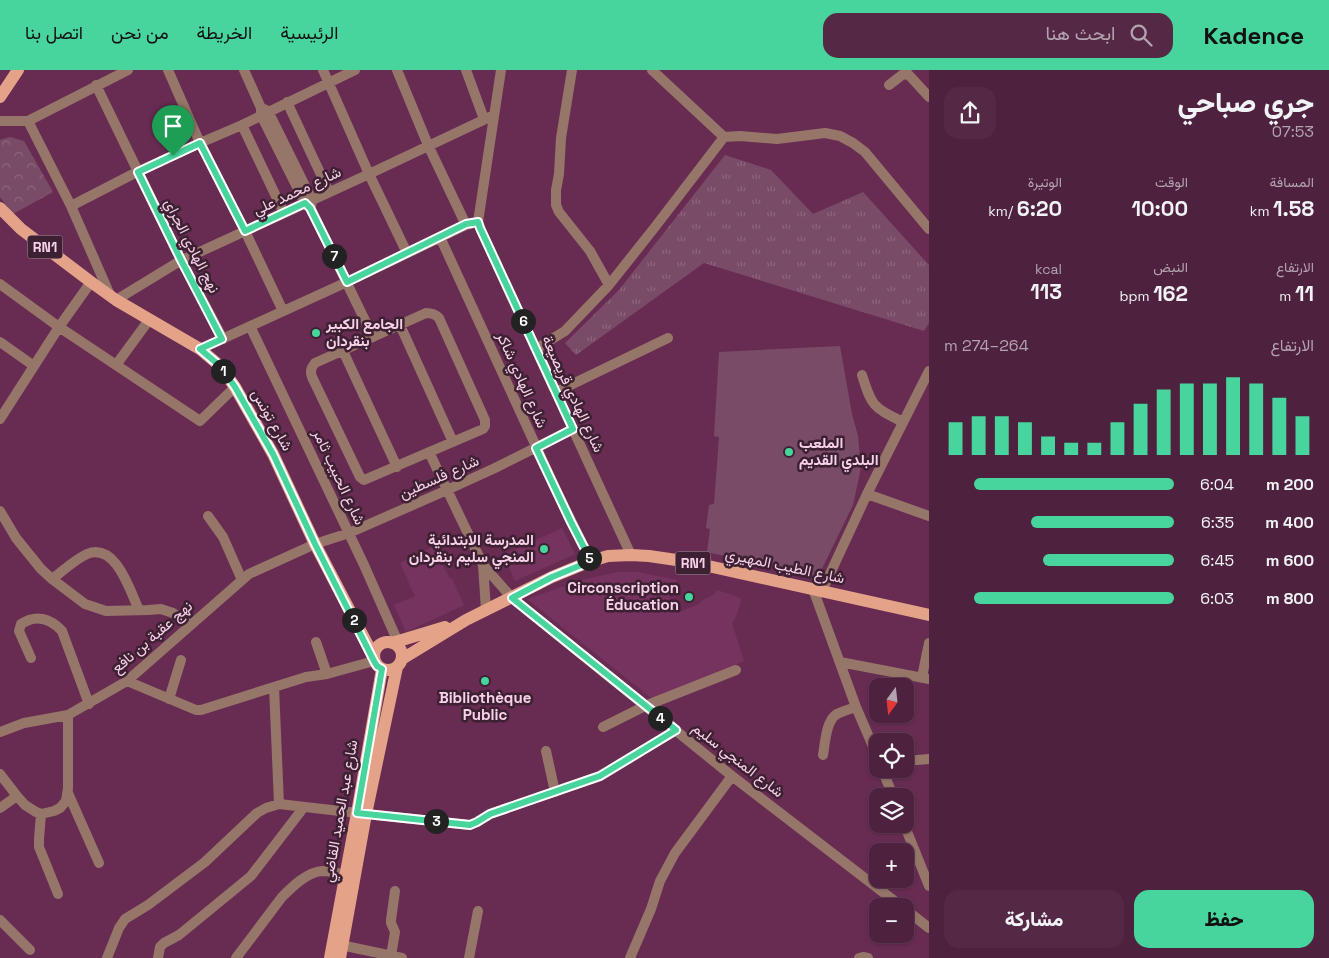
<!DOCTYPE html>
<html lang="ar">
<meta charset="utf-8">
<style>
body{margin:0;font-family:"Space Grotesk",Vazirmatn,sans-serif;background:#552945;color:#f1f3f6;direction:rtl;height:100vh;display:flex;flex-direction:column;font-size:19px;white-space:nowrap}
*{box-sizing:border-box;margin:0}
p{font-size:16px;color:#b3a3b0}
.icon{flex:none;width:28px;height:28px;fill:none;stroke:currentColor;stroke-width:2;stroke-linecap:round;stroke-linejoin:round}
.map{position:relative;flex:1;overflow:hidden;direction:ltr}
.drawer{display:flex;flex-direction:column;background:#4e213e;width:400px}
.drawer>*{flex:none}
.needle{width:32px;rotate:195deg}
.buttons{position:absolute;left:869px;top:608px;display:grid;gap:10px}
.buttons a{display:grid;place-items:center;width:45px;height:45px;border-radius:10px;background:#4e213e;box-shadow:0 1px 4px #0004,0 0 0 1px #653e58;font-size:25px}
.pin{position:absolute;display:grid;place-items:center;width:42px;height:42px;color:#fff;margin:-51px -21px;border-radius:50% 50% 50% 0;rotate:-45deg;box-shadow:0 0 5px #0007}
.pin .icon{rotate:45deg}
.km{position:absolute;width:25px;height:25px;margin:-12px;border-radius:50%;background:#222;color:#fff;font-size:14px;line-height:25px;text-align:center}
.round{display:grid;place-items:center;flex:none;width:52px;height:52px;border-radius:15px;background:#552945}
.head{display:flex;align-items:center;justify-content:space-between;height:85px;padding:0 15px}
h1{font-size:28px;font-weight:800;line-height:38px}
.stats{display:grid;grid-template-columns:repeat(3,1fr);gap:8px;height:85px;padding:5px 15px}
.stats div{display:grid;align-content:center}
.stats b{font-size:21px;font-weight:800}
.stats small{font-size:14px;font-weight:400}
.stats p{font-size:14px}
.chart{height:140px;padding:10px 15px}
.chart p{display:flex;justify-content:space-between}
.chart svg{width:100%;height:90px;margin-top:5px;stroke:#48d49d;stroke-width:6}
.cta{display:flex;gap:10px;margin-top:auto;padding:10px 15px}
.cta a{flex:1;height:58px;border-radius:15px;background:#48d49d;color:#111;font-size:20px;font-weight:800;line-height:58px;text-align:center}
.cta a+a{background:#552945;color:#f1f3f6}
ul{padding:0 15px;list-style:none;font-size:16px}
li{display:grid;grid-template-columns:80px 60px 1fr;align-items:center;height:38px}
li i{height:12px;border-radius:6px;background:#48d49d}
header{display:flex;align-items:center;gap:30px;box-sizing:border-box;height:70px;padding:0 25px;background:#48d49d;color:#111}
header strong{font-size:24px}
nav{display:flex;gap:28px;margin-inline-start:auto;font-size:18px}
.search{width:350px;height:45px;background:#552945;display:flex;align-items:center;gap:12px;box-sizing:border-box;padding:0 18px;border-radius:15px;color:#b3a3b0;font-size:19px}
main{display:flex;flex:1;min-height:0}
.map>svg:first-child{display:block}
.built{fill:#77335f}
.grass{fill:url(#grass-tufts)}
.park{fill:url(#park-crowns)}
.pitch{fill:#7a4b67}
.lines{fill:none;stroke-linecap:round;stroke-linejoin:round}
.minor{stroke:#967669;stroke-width:10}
.major{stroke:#e4a389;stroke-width:12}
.route-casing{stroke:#fff;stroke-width:10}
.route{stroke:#48d49d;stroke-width:6}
.poi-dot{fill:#48d49d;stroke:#3d2132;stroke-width:2}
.labels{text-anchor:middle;stroke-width:5;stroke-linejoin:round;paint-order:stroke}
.shield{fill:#3d2132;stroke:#bf9cb1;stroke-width:1}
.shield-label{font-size:14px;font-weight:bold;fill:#f7d1e7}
.street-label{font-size:15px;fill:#f7d1e7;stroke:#3d2132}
.poi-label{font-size:15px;font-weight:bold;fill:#f7d1e7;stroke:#3d2132;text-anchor:start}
</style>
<header>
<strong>Kadence</strong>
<div class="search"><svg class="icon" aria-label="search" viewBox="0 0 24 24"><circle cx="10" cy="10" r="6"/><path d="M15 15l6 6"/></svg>ابحث هنا</div>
<nav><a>الرئيسية</a><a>الخريطة</a><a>من نحن</a><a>اتصل بنا</a></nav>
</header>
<main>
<section class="drawer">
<div class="head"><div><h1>جري صباحي</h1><p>07:53</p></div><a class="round"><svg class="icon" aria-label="share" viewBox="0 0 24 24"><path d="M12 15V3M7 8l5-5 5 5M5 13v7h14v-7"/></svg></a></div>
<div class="stats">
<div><p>المسافة</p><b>1.58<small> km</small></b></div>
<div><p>الوقت</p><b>10:00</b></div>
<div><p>الوتيرة</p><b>6:20<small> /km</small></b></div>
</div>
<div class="stats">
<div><p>الارتفاع</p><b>11<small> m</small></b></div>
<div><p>النبض</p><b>162<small> bpm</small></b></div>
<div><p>kcal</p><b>113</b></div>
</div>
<div class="chart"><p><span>الارتفاع</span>264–274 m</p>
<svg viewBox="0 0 160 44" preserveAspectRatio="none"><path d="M5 44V28M15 44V25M25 44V25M35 44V28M45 44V35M55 44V38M65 44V38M75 44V28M85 44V19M95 44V12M105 44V9M115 44V9M125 44V6M135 44V9M145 44V16M155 44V25"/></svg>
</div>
<ul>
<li><b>200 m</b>6:04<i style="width:87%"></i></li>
<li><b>400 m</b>6:35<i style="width:62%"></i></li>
<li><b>600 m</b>6:45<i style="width:57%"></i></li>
<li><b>800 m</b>6:03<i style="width:87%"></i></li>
</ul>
<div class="cta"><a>حفظ</a><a>مشاركة</a></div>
</section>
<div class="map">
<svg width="929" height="888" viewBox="0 0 929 888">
<defs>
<pattern id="grass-tufts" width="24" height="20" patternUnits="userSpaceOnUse" patternTransform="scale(1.25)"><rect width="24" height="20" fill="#7a4b67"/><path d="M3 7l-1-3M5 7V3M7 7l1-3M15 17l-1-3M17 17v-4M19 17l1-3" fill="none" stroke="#8e647d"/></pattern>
<pattern id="park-crowns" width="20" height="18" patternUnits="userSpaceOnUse" patternTransform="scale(1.25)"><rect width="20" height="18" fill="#7a4b67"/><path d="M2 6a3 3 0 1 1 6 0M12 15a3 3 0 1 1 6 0" fill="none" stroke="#8e647d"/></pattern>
</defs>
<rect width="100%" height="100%" fill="#682c53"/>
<path class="built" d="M562,458L575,484L515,511L503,485Z
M433,477L450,509L452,508L464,535L406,562L394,535L415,526L400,493Z
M619,502H637L677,510L676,514L666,519L677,543L699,534L703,530L713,525L717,520L741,528L740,535L735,549L732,553L744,591L655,631L527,529L585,509Z"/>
<path class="grass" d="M725,85L771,100L813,144L863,122L929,195V253L924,261L704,193L576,285L565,273L619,220Z"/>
<path class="park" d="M10,67L24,71L53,122L13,144L0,127V70Z"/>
<path class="pitch" d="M840,276L852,344L858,366L861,398L853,435L818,507L707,482L710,459L706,458L709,435L714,434L719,367L714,366L719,282Z"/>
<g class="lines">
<path class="minor" d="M168,0L200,73L245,161L283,241
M244,0L261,38V45L305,133L310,137L373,267
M323,0L369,104L407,183
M397,0L428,75L466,155
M466,0L484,49
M501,0L478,152L480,158L631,485
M572,0L561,68L559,104L556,120V135L559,142L590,181L609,215
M652,0L724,67L740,66L777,69L825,63L840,66L853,73L865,82L929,159
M96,15L181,190L223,269
M889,15L902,5L908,4L929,27
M287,32L329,122
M264,39L268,41L312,130L311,137
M0,51H28L128,0
M28,51L71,136L110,225
M242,55L284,143
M71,136L135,103L200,73L242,55L355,0
M440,167L557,422L591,491
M0,214L59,257L200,351L235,317
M116,230L180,191L369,104L494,45
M426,243C432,243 435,244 439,248L485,350V356L483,359L364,410L360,407L312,307C310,301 311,298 315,293Z
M400,255L453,372
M250,256L364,495L398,572
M0,272L34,296
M200,279L347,212L466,155L478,152
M536,279L565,261L609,215L655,157L724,67
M343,281L397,397
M116,295L149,250
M862,305C872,337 873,337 903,352
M556,322L668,268
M0,349L59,257L91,212
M429,382L483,495L512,528L732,706L901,836
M867,424L929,446
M0,441L16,468L41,499L52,509L85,534L106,541L148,540L161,539L173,543L190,555
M208,446L223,467L242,510
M483,495L486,540
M52,509C63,501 74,490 87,484C116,472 130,521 139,540
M813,519L856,637L878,688
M822,521L867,424L929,301
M316,572L327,604
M31,588L19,561L21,554C36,544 50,548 62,561L89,634
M840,592L929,609
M922,607L929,573
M127,611L196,640H201L306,607L327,604L374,591
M274,617L279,734
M169,629L181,590
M603,657L645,636L736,600
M0,662L24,653L68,645L127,611L249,504L315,474L349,463L447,420L495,398L573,359
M546,681L555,722
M823,685C825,674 826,650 837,644C843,641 850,639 856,637
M905,691L929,689
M882,699L893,726
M0,704L17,726L25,735L36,742L41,744L54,741L60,738L66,731L68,718V645
M68,723L99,793
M0,738L17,726
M41,744L39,769V777L58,824
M904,754L929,816
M905,839L929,858
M0,850L30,880
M336,874L402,888
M391,886L395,862L391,853V850L395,821
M107,888L119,858L125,849L148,835L205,792L257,743L266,738L279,734L366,744L470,755L477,752L490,744L600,706L676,660
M158,888L160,877L164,873L179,865L251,806L304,737
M236,888L282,827C292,817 307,802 322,801C329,801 338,803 345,805
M469,888L478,841
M630,888L651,839L660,811L675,783L732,706
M859,888L863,887L868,888"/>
<path class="major" d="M0,27L18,0
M0,138L21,159L91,212L116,230L200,279L220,296L235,317L273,384L315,474L374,587
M374 586a14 14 0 1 1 28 0a14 14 0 1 1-28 0Z
M392,573L445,557
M402,589L466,550L552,507L591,491L608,486L631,485L649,486L690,492L929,545
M330,888L357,743L382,599
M340,888L366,744L397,597"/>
</g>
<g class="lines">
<g class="route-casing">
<path id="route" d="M200,73L245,161L305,133L310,138L347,212L466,154L478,152L480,158L573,359L536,378L571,452L591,491L552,507L512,528L676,660L600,706L490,744L477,752L470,755L357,743L382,599L377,596L374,591L315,474L273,384L235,317L220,296L200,279L222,269L181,190L138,102Z"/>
</g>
<use href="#route" class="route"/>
</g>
<g class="poi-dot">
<circle cx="316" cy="263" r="5"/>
<circle cx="789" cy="382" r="5"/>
<circle cx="544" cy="479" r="5"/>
<circle cx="689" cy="527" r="5"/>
<circle cx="485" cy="611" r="5"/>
</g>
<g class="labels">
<g class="shield">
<rect x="27.5" y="165.5" width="35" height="23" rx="4"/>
<rect x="675.5" y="481.5" width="35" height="23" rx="4"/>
</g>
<g class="shield-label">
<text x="45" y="182">RN1</text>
<text x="693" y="498">RN1</text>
</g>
<g class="street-label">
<text transform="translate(297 121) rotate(-25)" y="5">شارع محمد علي</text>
<text transform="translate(192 176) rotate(63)" y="5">نهج الهادي الجراي</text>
<text transform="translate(522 310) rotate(66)" y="5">شارع الهادي شاكر</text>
<text transform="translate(573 324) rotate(65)" y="5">شارع الهادي قريصيعة</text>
<text transform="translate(272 350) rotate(61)" y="5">شارع تونس</text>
<text transform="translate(339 407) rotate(65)" y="5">شارع الحبيب ثامر</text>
<text transform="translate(439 407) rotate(-24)" y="5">شارع فلسطين</text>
<text transform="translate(785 496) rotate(12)" y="5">شارع الطيب المهيري</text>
<text transform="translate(152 567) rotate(-41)" y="5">نهج عقبة بن نافع</text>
<text transform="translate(738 690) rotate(38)" y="5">شارع المنجي سليم</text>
<text transform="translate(340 741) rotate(-80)" y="5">شارع عبد الحميد القاضي</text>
</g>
<g class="poi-label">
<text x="326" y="259">الجامع الكبير<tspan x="326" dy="17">بنقردان</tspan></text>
<text x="799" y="378">الملعب<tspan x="799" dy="17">البلدي القديم</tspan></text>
<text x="534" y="475" text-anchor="end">المدرسة الابتدائية<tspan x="534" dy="17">المنجي سليم بنقردان</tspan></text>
<text x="679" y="523" text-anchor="end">Circonscription<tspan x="679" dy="17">Éducation</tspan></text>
<text x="485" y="633" text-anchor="middle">Bibliothèque<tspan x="485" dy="17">Public</tspan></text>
</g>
</g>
</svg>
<div class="buttons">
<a><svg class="needle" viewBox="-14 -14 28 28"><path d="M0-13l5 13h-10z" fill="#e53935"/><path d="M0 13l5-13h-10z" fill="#b3a3b0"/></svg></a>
<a><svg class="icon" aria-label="locate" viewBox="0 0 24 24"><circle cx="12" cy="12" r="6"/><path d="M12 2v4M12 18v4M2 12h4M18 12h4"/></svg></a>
<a><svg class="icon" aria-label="layers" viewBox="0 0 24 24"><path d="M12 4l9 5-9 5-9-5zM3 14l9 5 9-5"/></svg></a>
<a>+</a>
<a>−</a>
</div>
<div class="pin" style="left:173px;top:86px;background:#1e9e55"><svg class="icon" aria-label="arrive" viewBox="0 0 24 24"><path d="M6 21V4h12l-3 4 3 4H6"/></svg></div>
<b class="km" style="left:223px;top:301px">1</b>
<b class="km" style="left:354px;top:550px">2</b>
<b class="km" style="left:436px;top:751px">3</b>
<b class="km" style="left:660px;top:648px">4</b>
<b class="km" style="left:589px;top:488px">5</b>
<b class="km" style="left:523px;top:251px">6</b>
<b class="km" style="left:334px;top:186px">7</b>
</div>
</main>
